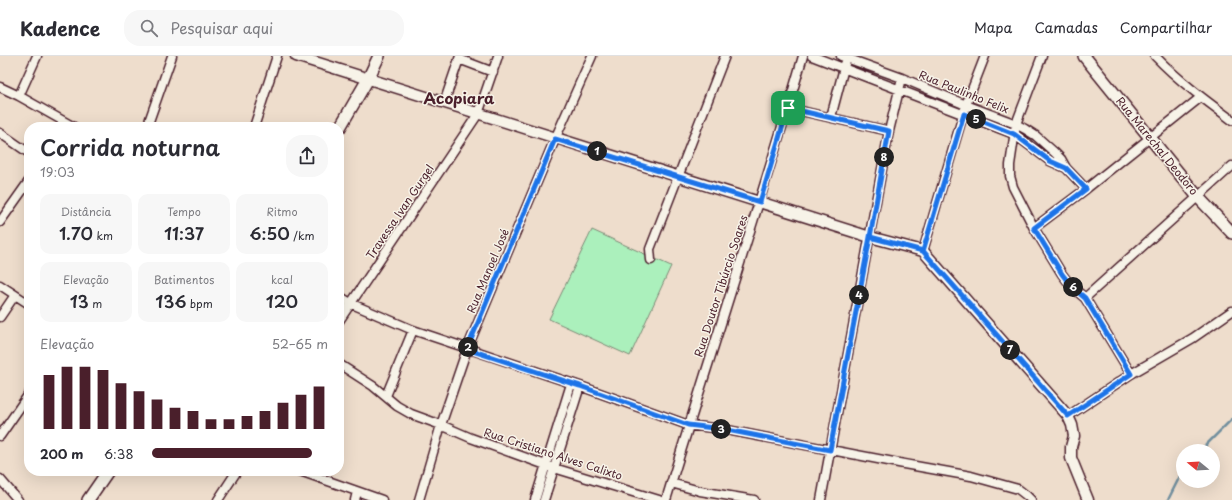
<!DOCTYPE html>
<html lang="pt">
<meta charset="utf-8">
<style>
body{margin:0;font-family:"Playpen Sans",sans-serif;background:#f7f7f7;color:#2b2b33;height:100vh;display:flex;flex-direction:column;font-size:15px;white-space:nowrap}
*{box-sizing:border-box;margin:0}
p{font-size:13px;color:#7c7c81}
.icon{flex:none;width:22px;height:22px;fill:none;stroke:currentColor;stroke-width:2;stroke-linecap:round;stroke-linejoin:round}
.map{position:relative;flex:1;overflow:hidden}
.sheet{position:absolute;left:24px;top:66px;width:320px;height:354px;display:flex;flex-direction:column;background:#fff;border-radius:16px;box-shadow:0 4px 16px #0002}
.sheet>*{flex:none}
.needle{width:26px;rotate:288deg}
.controls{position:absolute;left:1176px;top:388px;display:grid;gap:8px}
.controls a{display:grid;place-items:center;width:44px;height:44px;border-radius:50%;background:#fff;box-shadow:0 4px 16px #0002;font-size:20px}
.pin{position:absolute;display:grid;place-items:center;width:34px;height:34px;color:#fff;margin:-17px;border-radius:8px;box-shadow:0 2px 6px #0006}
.km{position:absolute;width:20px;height:20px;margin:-10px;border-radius:50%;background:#222;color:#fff;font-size:11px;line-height:20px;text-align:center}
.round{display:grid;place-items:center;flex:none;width:42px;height:42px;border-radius:16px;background:#f7f7f7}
.overview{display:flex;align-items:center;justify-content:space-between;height:68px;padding:0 16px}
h1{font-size:22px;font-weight:600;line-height:30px}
.figures{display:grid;grid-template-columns:repeat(3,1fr);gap:6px;height:68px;padding:4px 16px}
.figures div{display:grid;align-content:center;border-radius:10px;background:#f7f7f7;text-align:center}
.figures b{font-size:17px;font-weight:600}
.figures small{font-size:11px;font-weight:400}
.figures p{font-size:11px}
.chart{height:112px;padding:8px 16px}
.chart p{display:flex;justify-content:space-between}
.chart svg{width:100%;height:72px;margin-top:4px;stroke:#4a1f2b;stroke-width:6}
ul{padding:0 16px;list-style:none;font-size:13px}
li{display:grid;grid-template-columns:64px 48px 1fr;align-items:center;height:30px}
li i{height:10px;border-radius:5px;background:#4a1f2b}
header{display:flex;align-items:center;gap:24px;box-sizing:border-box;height:56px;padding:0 20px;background:#fff;border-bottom:1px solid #e1e1e2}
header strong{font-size:19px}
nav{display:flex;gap:22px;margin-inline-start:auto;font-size:14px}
.search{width:280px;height:36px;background:#f7f7f7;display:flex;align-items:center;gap:10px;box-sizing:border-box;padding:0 14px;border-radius:16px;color:#7c7c81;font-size:15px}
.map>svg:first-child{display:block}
.green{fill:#abf0bc;stroke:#7a8874}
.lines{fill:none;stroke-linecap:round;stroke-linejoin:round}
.stream{stroke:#728f9e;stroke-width:2.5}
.minor-casing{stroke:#4a1f2b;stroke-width:11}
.tertiary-casing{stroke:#4a1f2b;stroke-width:13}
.secondary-casing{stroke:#4a1f2b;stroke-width:14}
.minor{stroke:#f7f3e8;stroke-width:8}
.tertiary{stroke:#f7f3e8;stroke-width:10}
.secondary{stroke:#f7f3e8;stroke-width:11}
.route-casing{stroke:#fff;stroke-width:8}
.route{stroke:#1a73e8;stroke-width:5}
.labels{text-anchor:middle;stroke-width:3;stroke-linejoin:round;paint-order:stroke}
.street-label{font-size:11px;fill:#4a1f2b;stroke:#f7f3e8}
.district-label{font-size:15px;font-weight:bold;fill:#4a1f2b;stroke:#f7f3e8}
</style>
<header>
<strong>Kadence</strong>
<div class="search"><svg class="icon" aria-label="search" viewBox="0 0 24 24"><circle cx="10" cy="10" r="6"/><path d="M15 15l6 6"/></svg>Pesquisar aqui</div>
<nav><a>Mapa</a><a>Camadas</a><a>Compartilhar</a></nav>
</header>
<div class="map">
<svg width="1232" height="444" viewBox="0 0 1232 444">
<rect width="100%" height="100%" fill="#edc"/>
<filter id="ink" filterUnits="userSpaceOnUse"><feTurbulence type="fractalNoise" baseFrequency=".025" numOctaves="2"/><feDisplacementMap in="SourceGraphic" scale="8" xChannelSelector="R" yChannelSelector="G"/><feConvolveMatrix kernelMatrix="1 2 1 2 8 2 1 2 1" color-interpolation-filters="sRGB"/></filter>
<g filter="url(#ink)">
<path class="green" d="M592,174L671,210L630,300L549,263Z"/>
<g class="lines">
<path class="stream" d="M1200,395L1232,363
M1168,444L1183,414"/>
<g class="minor-casing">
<path id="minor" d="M812,0L1014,78L1050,105L1066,112
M841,0L902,22L966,49L1016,68L1025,73L1036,80L1054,96L1061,103L1066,112L1086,133
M1042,0L1016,68L1010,109V120L1013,131L1034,172L1062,218L1072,231L1085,242L1131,318
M1155,0C1178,24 1205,44 1232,64
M459,3L493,16
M0,31L19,40L74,71
M19,40L37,0
M444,47L460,0
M788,52L889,75
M831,61L845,8
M147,71L172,0
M254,71L277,0
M0,77L29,97
M0,166L29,125
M1034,172L1086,133L1201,41
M923,195L966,49L985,0
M651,204L650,193L725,0
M0,229L29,248
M339,240L352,248L413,274L580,330L688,369L722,373L904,408L971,420L1018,433L1027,440L1031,444
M1085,242L1232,110
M0,261L15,239
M339,265L478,58L498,0
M339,308L373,330L397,350L411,358L441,369L471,382L554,412L659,444
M386,340L413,274
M1068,360L1131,318L1193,282L1232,255
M0,380L29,338
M300,415L382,444
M0,423L18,444
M671,427L700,435L754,444
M218,444L237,415
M355,444L357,436
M419,444L441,369L467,293L555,83L592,0
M535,444L571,328
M544,444L580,330
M666,444C711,296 760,149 803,0
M821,444L889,75L902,22"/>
</g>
<g class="tertiary-casing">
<path id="tertiary" d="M296,0L870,181L923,195L1068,360L1072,369L1074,380L1071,391V402L1088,444"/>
</g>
<g class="secondary-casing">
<path id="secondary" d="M1084,0L1198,141L1232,177
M339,73L368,23L379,0
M88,444L108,415"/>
</g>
<use href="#minor" class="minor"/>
<use href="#tertiary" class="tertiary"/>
<use href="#secondary" class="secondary"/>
</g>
</g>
<g class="lines" filter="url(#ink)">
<g class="route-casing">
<path id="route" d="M788,52L760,146L555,83L467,293L580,330L688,369L722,373L830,394L870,181L923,195L964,58L1014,78L1050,105L1066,112L1086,133L1034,172L1062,218L1072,231L1085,242L1131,318L1068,360L923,195L870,181L889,75L788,52"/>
</g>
<use href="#route" class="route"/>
</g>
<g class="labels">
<g class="street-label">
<text transform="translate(964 36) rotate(22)" y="4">Rua Paulinho Felix</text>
<text transform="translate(1157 90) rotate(51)" y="4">Rua Marechal Deodoro</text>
<text transform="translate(400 156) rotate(-56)" y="4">Travessa Ivan Gurgel</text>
<text transform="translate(488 215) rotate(-67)" y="4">Rua Manoel José</text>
<text transform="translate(721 230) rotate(-72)" y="4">Rua Doutor Tibúrcio Soares</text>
<text transform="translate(553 398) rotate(18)" y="4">Rua Cristiano Alves Calixto</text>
</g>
<g class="district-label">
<text x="459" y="48">Acopiara</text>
</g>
</g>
</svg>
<div class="controls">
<a><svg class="needle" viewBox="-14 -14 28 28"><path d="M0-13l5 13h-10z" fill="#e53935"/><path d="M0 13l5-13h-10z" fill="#7c7c81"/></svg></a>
</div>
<div class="pin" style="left:788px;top:52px;background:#1e9e55"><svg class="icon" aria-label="arrive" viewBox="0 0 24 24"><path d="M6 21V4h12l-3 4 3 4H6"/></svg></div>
<b class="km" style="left:597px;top:95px">1</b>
<b class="km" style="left:468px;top:291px">2</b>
<b class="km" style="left:721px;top:373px">3</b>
<b class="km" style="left:859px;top:239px">4</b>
<b class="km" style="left:976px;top:63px">5</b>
<b class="km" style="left:1073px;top:231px">6</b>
<b class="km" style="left:1010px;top:294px">7</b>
<b class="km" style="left:884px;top:101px">8</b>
<section class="sheet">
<div class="overview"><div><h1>Corrida noturna</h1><p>19:03</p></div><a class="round"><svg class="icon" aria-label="share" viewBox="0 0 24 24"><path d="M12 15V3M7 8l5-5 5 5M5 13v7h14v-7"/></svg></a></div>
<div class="figures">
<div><p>Distância</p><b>1.70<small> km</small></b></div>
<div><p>Tempo</p><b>11:37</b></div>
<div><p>Ritmo</p><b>6:50<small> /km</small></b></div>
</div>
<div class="figures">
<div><p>Elevação</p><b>13<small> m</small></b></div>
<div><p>Batimentos</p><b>136<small> bpm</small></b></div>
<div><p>kcal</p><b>120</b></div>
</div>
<div class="chart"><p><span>Elevação</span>52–65 m</p>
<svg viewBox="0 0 160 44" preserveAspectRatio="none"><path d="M5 44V11M15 44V6M25 44V6M35 44V8M45 44V16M55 44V21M65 44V26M75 44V31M85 44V33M95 44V38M105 44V38M115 44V36M125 44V33M135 44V28M145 44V23M155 44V18"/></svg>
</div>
<ul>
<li><b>200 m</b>6:38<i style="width:91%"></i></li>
</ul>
</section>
</div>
